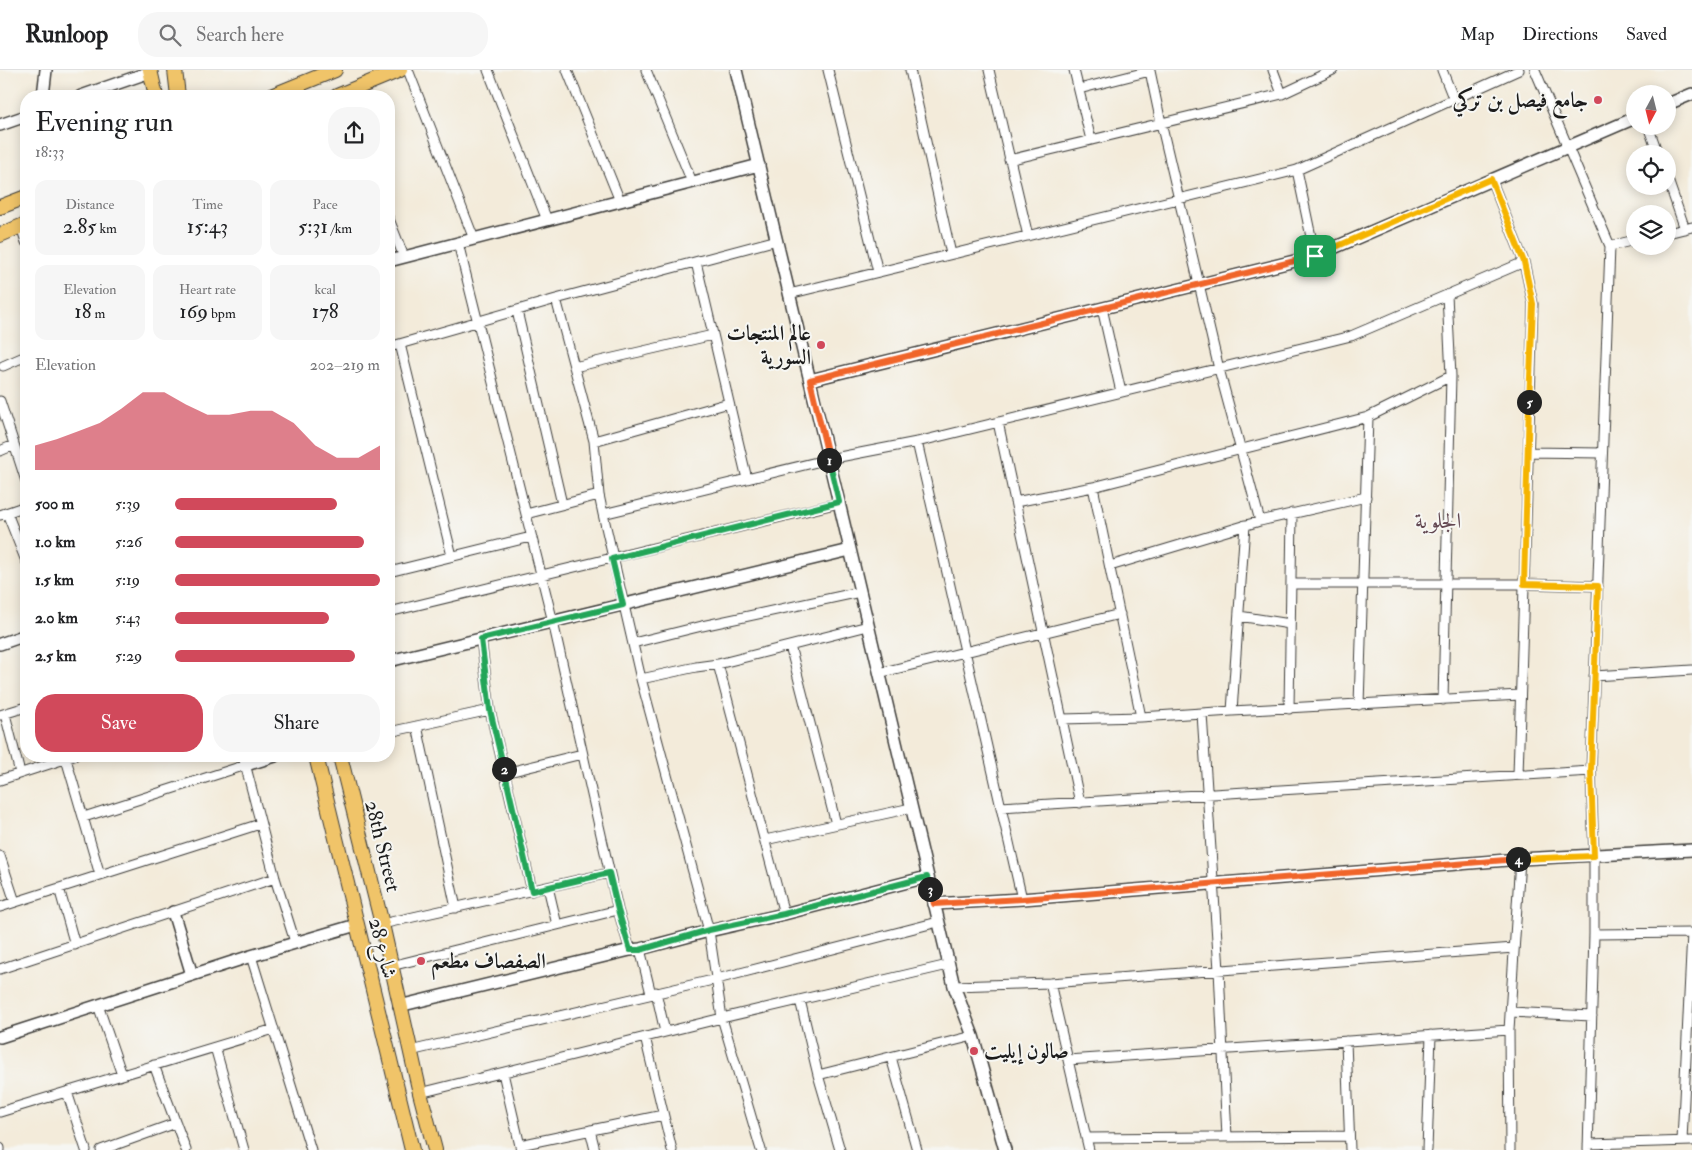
<!DOCTYPE html>
<meta charset="utf-8">
<style>
body{margin:0;font-family:"IM FELL Double Pica",Amiri,serif;background:#f6f6f6;color:#202124;height:100vh;display:flex;flex-direction:column;font-size:19px;white-space:nowrap}
*{box-sizing:border-box;margin:0}
p{font-size:16px;color:#757577}
.icon{flex:none;width:28px;height:28px;fill:none;stroke:currentColor;stroke-width:2;stroke-linecap:round;stroke-linejoin:round}
.map{position:relative;flex:1;overflow:hidden}
.panel{position:absolute;left:20px;top:20px;width:375px;height:672px;display:flex;flex-direction:column;background:#fff;border-radius:20px;box-shadow:0 2px 12px #0003}
.panel>*{flex:none}
.needle{width:32px;rotate:187deg}
.tools{position:absolute;left:1626px;top:15px;display:grid;gap:10px}
.tools a{display:grid;place-items:center;width:50px;height:50px;border-radius:50%;background:#fff;box-shadow:0 2px 12px #0003;font-size:25px}
.pin{position:absolute;display:grid;place-items:center;width:42px;height:42px;color:#fff;margin:-21px;border-radius:10px;box-shadow:0 2px 8px #0006}
.km{position:absolute;width:25px;height:25px;margin:-12px;border-radius:50%;background:#222;color:#fff;font-size:14px;line-height:25px;text-align:center}
.round{display:grid;place-items:center;flex:none;width:52px;height:52px;border-radius:20px;background:#f6f6f6}
.summary{display:flex;align-items:center;justify-content:space-between;height:85px;padding:0 15px}
h1{font-size:28px;font-weight:600;line-height:38px}
.metrics{display:grid;grid-template-columns:repeat(3,1fr);gap:8px;height:85px;padding:5px 15px}
.metrics div{display:grid;align-content:center;border-radius:12px;background:#f6f6f6;text-align:center}
.metrics b{font-size:21px;font-weight:600}
.metrics small{font-size:14px;font-weight:400}
.metrics p{font-size:14px}
.chart{height:140px;padding:10px 15px}
.chart p{display:flex;justify-content:space-between}
.chart svg{width:100%;height:90px;margin-top:5px;fill:#d1495b;opacity:.7}
.action{display:flex;gap:10px;margin-top:auto;padding:10px 15px}
.action a{flex:1;height:58px;border-radius:20px;background:#d1495b;color:#fff;font-size:20px;font-weight:600;line-height:58px;text-align:center}
.action a+a{background:#f6f6f6;color:#202124}
ul{padding:0 15px;list-style:none;font-size:16px}
li{display:grid;grid-template-columns:80px 60px 1fr;align-items:center;height:38px}
li i{height:12px;border-radius:6px;background:#d1495b}
header{display:flex;align-items:center;gap:30px;box-sizing:border-box;height:70px;padding:0 25px;background:#fff;border-bottom:1px solid #e0e0e0}
header strong{font-size:24px}
nav{display:flex;gap:28px;margin-inline-start:auto;font-size:18px}
.search{width:350px;height:45px;background:#f6f6f6;display:flex;align-items:center;gap:12px;box-sizing:border-box;padding:0 18px;border-radius:20px;color:#757577;font-size:19px}
.map>svg:first-child{display:block}
.lines{fill:none;stroke-linecap:round;stroke-linejoin:round}
.minor-casing{stroke:#3c3b38;stroke-width:11}
.tertiary-casing{stroke:#3c3b38;stroke-width:14}
.primary-casing{stroke:#3c3b38;stroke-width:16}
.minor{stroke:#fff;stroke-width:9}
.tertiary{stroke:#fff;stroke-width:11}
.primary{stroke:#f0c469;stroke-width:14}
.split-1-casing{stroke:#fff;stroke-width:10}
.split-2-casing{stroke:#fff;stroke-width:10}
.split-3-casing{stroke:#fff;stroke-width:10}
.split-4-casing{stroke:#fff;stroke-width:10}
.split-5-casing{stroke:#fff;stroke-width:10}
.split-6-casing{stroke:#fff;stroke-width:10}
.split-1{stroke:#f0652b;stroke-width:6}
.split-2{stroke:#22a559;stroke-width:6}
.split-3{stroke:#22a559;stroke-width:6}
.split-4{stroke:#f0652b;stroke-width:6}
.split-5{stroke:#f5b400;stroke-width:6}
.split-6{stroke:#f5b400;stroke-width:6}
.poi-dot{fill:#d1495b;stroke:#f6f6f2;stroke-width:2}
.labels{text-anchor:middle;stroke-width:4;stroke-linejoin:round;paint-order:stroke}
.poi-label{font-size:21px;font-weight:bold;fill:#1c1c1c;stroke:#f6f6f2;text-anchor:end}
.street-label{font-size:21px;fill:#1c1c1c;stroke:#f6f6f2}
.neighbourhood-label{font-size:22px;fill:#634852;stroke:#f6f6f2}
</style>
<header>
<strong>Runloop</strong>
<div class="search"><svg class="icon" aria-label="search" viewBox="0 0 24 24"><circle cx="10" cy="10" r="6"/><path d="M15 15l6 6"/></svg>Search here</div>
<nav><a>Map</a><a>Directions</a><a>Saved</a></nav>
</header>
<div class="map">
<svg width="1692" height="1080" viewBox="0 0 1692 1080">
<rect width="100%" height="100%" fill="#f6f6f2"/>
<filter id="ink" filterUnits="userSpaceOnUse"><feTurbulence type="fractalNoise" baseFrequency=".02" numOctaves="2"/><feDisplacementMap in="SourceGraphic" scale="10" xChannelSelector="R" yChannelSelector="G"/><feConvolveMatrix kernelMatrix="1 2 1 2 8 2 1 2 1" color-interpolation-filters="sRGB"/></filter>
<filter id="wash" filterUnits="userSpaceOnUse"><feTurbulence type="fractalNoise" baseFrequency=".0096" numOctaves="4" result="noise"/><feDisplacementMap in="SourceGraphic" scale="20" xChannelSelector="R" yChannelSelector="G"/><feGaussianBlur stdDeviation="1.12" result="paint"/><feColorMatrix in="noise" values="0 0 0 0 0 0 0 0 0 0 0 0 0 0 0 0 0 1.4 0 .05"/><feComposite in="paint" operator="in"/></filter>
<g filter="url(#wash)">
<rect width="100%" height="100%" fill="#f3ebda"/>
</g>
<g filter="url(#ink)">
<g class="lines">
<g class="minor-casing">
<path id="minor" d="M408,0L474,169
M488,0L547,150
M567,0L620,131
M646,0L692,112
M828,0L878,202
M910,0L951,184
M989,0L1028,166
M1074,0L1091,70
M1273,0L1282,24
M1442,0L1454,30
M1535,0L1610,176L1591,701L1594,786V864L1588,1080
M1079,19L1150,1L1161,53L1219,299L1260,451
M1648,56L1658,84
M1009,90L1282,24L1333,0
M1297,100L1315,186
M1491,109L1524,192L1533,234L1518,705
M1668,110L1685,159
M389,149L404,187
M21,156L26,172
M1668,163L1692,157
M458,173L553,552L618,840L630,880
M1610,176L1635,170
M696,192L747,409
M789,224L1297,100L1519,0
M1102,238L1121,322
M517,241L562,434
M400,274L452,486
M389,277L556,229
M3,296L26,286
M574,297L713,265
M0,331L26,411
M998,352L1080,733
M594,371L729,333
M917,372L1022,829
M0,381L14,375
M1528,382L1602,383
M1093,417L1141,647
M1015,432L1093,417L1368,347L1451,306
M7,443L26,491
M526,444L599,425
M603,444L599,425L594,371L556,229L777,170
M0,445L26,436
M1110,496L1260,451L1366,427
M389,502L531,467
M1291,514H1524L1598,516
M389,542C539,505 689,470 839,433
M1239,546L1290,554
M481,569L490,640
M633,573L702,556L860,522
M790,576L836,754
M879,603L1120,544
M1594,606L1692,600
M641,609L696,597L718,594
M1443,630L1451,306L1447,225
M1359,635L1368,347
M1289,639L1292,443
M1232,641L1245,455
M5,644L20,703
M1202,644L1219,900L1227,1067
M0,645L26,637
M1062,649L1141,647L1232,641L1520,625
M417,656L456,838
M389,662L490,640L532,821
M243,686L275,808L295,872
M66,689L100,805
M505,703L582,684
M0,710L74,686
M1001,737L1591,701
M84,747L246,695
M765,770L911,738
M0,786L15,832
M548,817L557,855
M59,818L75,875
M0,837L260,754
M784,844L718,594L868,556
M382,854L609,803
M1594,864L1692,863
M640,879L651,924
M251,886L311,1080
M391,896L618,840
M0,899L275,808
M1050,913L1089,1080
M954,916L1050,913L1514,878
M656,922L665,962
M800,930L818,1005L840,1080
M98,935L122,1005
M1510,942L1592,946
M645,967L672,1080
M1346,971L1350,1080
M215,977L244,1080
M410,981L717,909L938,852
M891,987L917,1080
M1068,990L1509,960
M154,995L186,1080
M503,1003L521,1080
M818,1005L973,966
M67,1022L86,1080
M420,1023L722,948L948,895
M0,1042L274,959
M590,1060L595,1080
M1086,1068L1349,1066
M1682,1071L1692,863
M1588,1074L1692,1071
M520,1075L663,1045
M0,1078V1080
M101,1080L176,1053
M761,1080L722,948L709,861L641,609L603,444L829,389L917,372L1351,266L1524,192
M1427,1080L1431,965
M1510,1080L1509,960L1520,789"/>
</g>
<g class="tertiary-casing">
<path id="tertiary" d="M736,0L954,916L973,966L1005,1080
M43,26L46,0
M81,26L150,2
M1668,34L1692,24
M0,55L26,46
M389,191L759,95
M810,310L1315,186L1635,48
M0,574L26,565
M389,591L850,480
M246,695L275,686
M934,834L1022,829L1520,789L1692,780
M173,842L192,905
M399,936L630,880L640,879L709,861L784,844L927,807
M0,967L251,886L356,855"/>
</g>
<g class="primary-casing">
<path id="primary" d="M150,0L156,26
M175,0L178,26
M271,26L335,0
M337,26L400,0
M0,137L26,127
M0,165L26,154
M316,686L412,1080
M340,686L382,854L420,1023L435,1080"/>
</g>
<use href="#minor" class="minor"/>
<use href="#tertiary" class="tertiary"/>
<use href="#primary" class="primary"/>
</g>
</g>
<g class="lines" filter="url(#ink)">
<g class="split-1-casing">
<path id="split-1" d="M829,390L810,310L1315,186"/>
</g>
<g class="split-2-casing">
<path id="split-2" d="M504,699L490,640L481,569L623,535L612,489L839,432L829,390"/>
</g>
<g class="split-3-casing">
<path id="split-3" d="M504,699L532,821L609,803L618,840L630,880H640L709,860L784,844L927,807L930,819"/>
</g>
<g class="split-4-casing">
<path id="split-4" d="M930,819L934,834L1022,829L1518,789"/>
</g>
<g class="split-5-casing">
<path id="split-5" d="M1518,789L1594,786L1591,701L1598,516L1524,514L1529,332"/>
</g>
<g class="split-6-casing">
<path id="split-6" d="M1315,186L1491,109L1524,192L1533,234L1529,332"/>
</g>
<use href="#split-1" class="split-1"/>
<use href="#split-2" class="split-2"/>
<use href="#split-3" class="split-3"/>
<use href="#split-4" class="split-4"/>
<use href="#split-5" class="split-5"/>
<use href="#split-6" class="split-6"/>
</g>
<g class="poi-dot">
<circle cx="1598" cy="30" r="5"/>
<circle cx="821" cy="275" r="5"/>
<circle cx="421" cy="891" r="5"/>
<circle cx="974" cy="981" r="5"/>
</g>
<g class="labels">
<g class="poi-label">
<text x="1588" y="37">جامع فيصل بن تركي</text>
<text x="811" y="270">عالم المنتجات<tspan x="811" dy="24">السورية</tspan></text>
<text x="431" y="898" text-anchor="start">الصفصاف مطعم</text>
<text x="984" y="988" text-anchor="start">صالون إيليت</text>
</g>
<g class="street-label">
<text transform="translate(383 776) rotate(76)" y="7">28th Street</text>
<text transform="translate(383 878) rotate(76)" y="7">شارع 28</text>
</g>
<g class="neighbourhood-label">
<text x="1438" y="458">الجلوية</text>
</g>
</g>
</svg>
<div class="tools">
<a><svg class="needle" viewBox="-14 -14 28 28"><path d="M0-13l5 13h-10z" fill="#e53935"/><path d="M0 13l5-13h-10z" fill="#757577"/></svg></a>
<a><svg class="icon" aria-label="locate" viewBox="0 0 24 24"><circle cx="12" cy="12" r="6"/><path d="M12 2v4M12 18v4M2 12h4M18 12h4"/></svg></a>
<a><svg class="icon" aria-label="layers" viewBox="0 0 24 24"><path d="M12 4l9 5-9 5-9-5zM3 14l9 5 9-5"/></svg></a>
</div>
<div class="pin" style="left:1315px;top:186px;background:#1e9e55"><svg class="icon" aria-label="arrive" viewBox="0 0 24 24"><path d="M6 21V4h12l-3 4 3 4H6"/></svg></div>
<b class="km" style="left:829px;top:390px">1</b>
<b class="km" style="left:504px;top:699px">2</b>
<b class="km" style="left:930px;top:819px">3</b>
<b class="km" style="left:1518px;top:789px">4</b>
<b class="km" style="left:1529px;top:332px">5</b>
<section class="panel">
<div class="summary"><div><h1>Evening run</h1><p>18:33</p></div><a class="round"><svg class="icon" aria-label="share" viewBox="0 0 24 24"><path d="M12 15V3M7 8l5-5 5 5M5 13v7h14v-7"/></svg></a></div>
<div class="metrics">
<div><p>Distance</p><b>2.85<small> km</small></b></div>
<div><p>Time</p><b>15:43</b></div>
<div><p>Pace</p><b>5:31<small> /km</small></b></div>
</div>
<div class="metrics">
<div><p>Elevation</p><b>18<small> m</small></b></div>
<div><p>Heart rate</p><b>169<small> bpm</small></b></div>
<div><p>kcal</p><b>178</b></div>
</div>
<div class="chart"><p><span>Elevation</span>202–219 m</p>
<svg viewBox="0 0 160 44" preserveAspectRatio="none"><path d="M0 44V32L10 29L20 25L30 21L40 14L50 6L60 6L70 12L80 17L90 17L100 15L110 15L120 21L130 32L140 38L150 38L160 32V44z"/></svg>
</div>
<ul>
<li><b>500 m</b>5:39<i style="width:79%"></i></li>
<li><b>1.0 km</b>5:26<i style="width:92%"></i></li>
<li><b>1.5 km</b>5:19<i style="width:100%"></i></li>
<li><b>2.0 km</b>5:43<i style="width:75%"></i></li>
<li><b>2.5 km</b>5:29<i style="width:88%"></i></li>
</ul>
<div class="action"><a>Save</a><a>Share</a></div>
</section>
</div>
